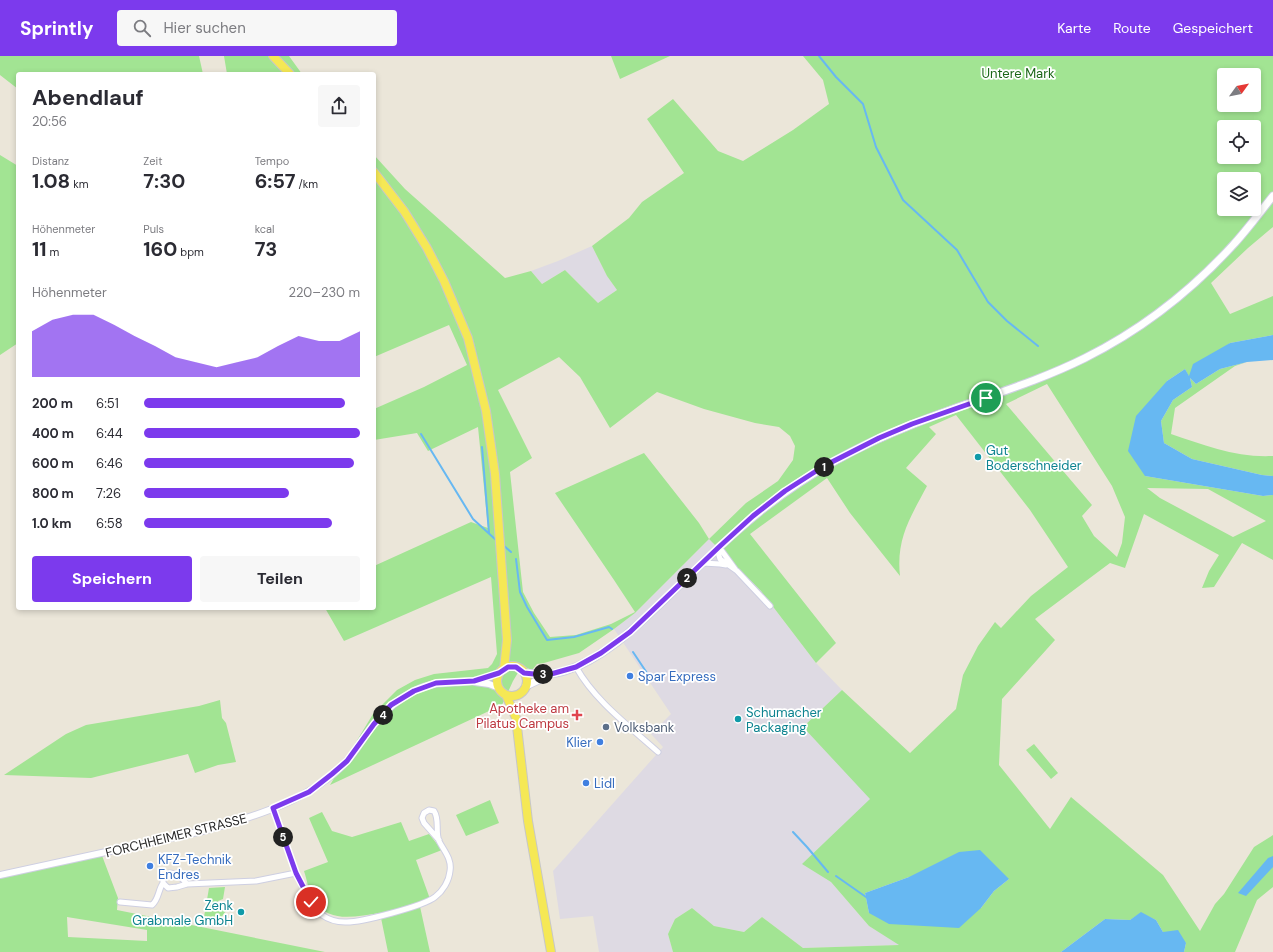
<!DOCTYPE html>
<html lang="de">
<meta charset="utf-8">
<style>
body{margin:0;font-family:"DM Sans",sans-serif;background:#f7f7f7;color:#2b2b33;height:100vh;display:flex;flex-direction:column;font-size:15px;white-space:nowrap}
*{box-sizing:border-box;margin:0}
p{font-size:13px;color:#7c7c81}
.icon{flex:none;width:22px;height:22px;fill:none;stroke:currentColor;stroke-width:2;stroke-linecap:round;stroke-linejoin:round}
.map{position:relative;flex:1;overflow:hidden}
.sheet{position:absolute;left:16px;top:16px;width:360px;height:538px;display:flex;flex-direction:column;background:#fff;border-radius:4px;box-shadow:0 2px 6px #0003}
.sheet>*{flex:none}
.needle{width:26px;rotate:57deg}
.tools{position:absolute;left:1217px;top:12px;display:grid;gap:8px}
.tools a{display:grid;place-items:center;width:44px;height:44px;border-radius:4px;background:#fff;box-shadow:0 2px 6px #0003;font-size:20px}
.pin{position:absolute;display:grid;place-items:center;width:34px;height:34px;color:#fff;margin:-17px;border:2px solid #fff;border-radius:50%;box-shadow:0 1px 4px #0007}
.km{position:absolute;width:20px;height:20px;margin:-10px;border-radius:50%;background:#222;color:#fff;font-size:11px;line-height:20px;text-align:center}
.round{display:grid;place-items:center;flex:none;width:42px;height:42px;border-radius:4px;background:#f7f7f7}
.summary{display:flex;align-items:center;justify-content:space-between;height:68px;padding:0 16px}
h1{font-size:22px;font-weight:700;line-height:30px}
.stats{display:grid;grid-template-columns:repeat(3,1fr);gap:6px;height:68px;padding:4px 16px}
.stats div{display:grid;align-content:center}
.stats b{font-size:20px;font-weight:700}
.stats small{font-size:11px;font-weight:400}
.stats p{font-size:11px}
.chart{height:112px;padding:8px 16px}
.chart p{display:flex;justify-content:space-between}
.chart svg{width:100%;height:72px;margin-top:4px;fill:#7c3aed;opacity:.7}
.action{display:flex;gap:8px;margin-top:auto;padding:8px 16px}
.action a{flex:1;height:46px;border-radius:4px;background:#7c3aed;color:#fff;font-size:16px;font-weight:700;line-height:46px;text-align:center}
.action a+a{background:#f7f7f7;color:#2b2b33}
ul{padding:0 16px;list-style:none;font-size:13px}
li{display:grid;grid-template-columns:64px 48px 1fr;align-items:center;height:30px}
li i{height:10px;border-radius:5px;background:#7c3aed}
header{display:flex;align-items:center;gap:24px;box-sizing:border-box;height:56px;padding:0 20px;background:#7c3aed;color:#fff}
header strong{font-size:19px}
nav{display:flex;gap:22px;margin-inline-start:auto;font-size:14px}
.search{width:280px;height:36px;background:#f7f7f7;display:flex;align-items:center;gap:10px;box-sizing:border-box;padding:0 14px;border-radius:4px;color:#7c7c81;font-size:15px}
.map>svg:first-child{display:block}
.industrial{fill:#dedae3}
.green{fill:#a2e493;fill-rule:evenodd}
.water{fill:#67b8f2}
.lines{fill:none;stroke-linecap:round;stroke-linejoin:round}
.stream{stroke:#67b8f2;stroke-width:2}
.minor-casing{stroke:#cecfe2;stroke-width:7}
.tertiary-casing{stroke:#cecfe2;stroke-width:8}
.secondary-casing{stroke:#cecfe2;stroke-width:9}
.primary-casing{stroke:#c7c7c7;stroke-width:10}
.minor{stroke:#fff;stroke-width:5}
.tertiary{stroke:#fff;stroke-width:6}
.secondary{stroke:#fff;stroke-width:7}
.primary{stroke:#f5e855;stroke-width:8}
.route-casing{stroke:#fff;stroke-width:8}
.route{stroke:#7c3aed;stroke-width:5}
.culture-dot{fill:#0f9aa8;stroke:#fff;stroke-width:1.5}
.shop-dot{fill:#3f7fe0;stroke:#fff;stroke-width:1.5}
.health-dot{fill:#e0444e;stroke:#fff;stroke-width:1.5}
.service-dot{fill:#5c6f8a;stroke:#fff;stroke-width:1.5}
.labels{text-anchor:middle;stroke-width:3.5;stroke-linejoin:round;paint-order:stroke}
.park-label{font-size:13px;fill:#1b6617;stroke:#fff}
.culture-label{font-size:13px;fill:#0d838f;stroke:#fff;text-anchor:start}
.shop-label{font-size:13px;fill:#366cbe;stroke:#fff;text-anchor:start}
.health-label{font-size:13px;fill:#be3a42;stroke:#fff;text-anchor:end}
.service-label{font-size:13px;fill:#4e5e75;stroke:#fff;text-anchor:start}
.street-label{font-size:13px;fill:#282828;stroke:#fff}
</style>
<header>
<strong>Sprintly</strong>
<div class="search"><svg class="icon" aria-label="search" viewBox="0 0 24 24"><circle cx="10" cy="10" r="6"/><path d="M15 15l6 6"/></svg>Hier suchen</div>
<nav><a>Karte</a><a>Route</a><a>Gespeichert</a></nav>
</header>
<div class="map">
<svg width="1273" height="896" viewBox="0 0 1273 896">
<rect width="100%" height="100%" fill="#ebe6d9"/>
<path class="industrial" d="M592,190L607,220L617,234L598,247L565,214L542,228L531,215L558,205Z
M709,483L761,535L816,607L842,634L803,671L871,743L803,808L831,826L869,870L900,889L803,892L762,861L744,876L714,870L692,852L675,863L668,878L673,896H599L593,860L560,863L553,815L663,691L651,678L671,658L614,573L635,557Z"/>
<path class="green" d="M0,0H199L203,18H18V33L0,19Z
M224,0H289L302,18H227Z
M611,0H670L620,23Z
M803,0H1273V171L1248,192L1211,227L1230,258L1273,240V279L1230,287L1189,321L1185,313L1167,325L1145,420L1263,440L1273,439V504L1242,487L1214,531L1202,532L1209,515L1219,499L1144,458L1125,512L1110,507L1035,563L1055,584L1002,643L999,709L1050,773L1071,741L1163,819L1200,875L1215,848L1224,838L1254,791L1273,779V831L1257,844L1235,896H1184L1186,887L1163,876L1156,864L1141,857L1130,864L1105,863L1061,896H673L668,878L675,863L692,852L714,870L744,876L762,861L803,892L899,889L869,870L831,826L802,808L870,743L803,671L842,634L910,697L956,653L963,619L978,590L995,566L1001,572L1031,540L1068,511L1030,454L956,359L929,371L936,378L906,412L927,430C910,462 896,483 900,520L850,457L827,422L750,478L836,587L816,607L761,535L709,483L635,557L614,573L579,597L544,607L537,608L532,614L522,610L513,625L502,649L330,729L373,658L397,634L415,624L434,618L488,612L492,608L497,598L491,521L344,585L325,552H374V510L471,466L488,472L478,371L428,395L417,377L374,384V353L424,331L467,309L449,269L374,301V99L405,133L505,222L531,215L542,228L565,214L598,247L617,234L607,220L592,190L629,162L642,146L684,117L647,63L673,43L718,95L743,105L793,74L829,48L823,24ZM1224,19H1254V49H1224ZM1224,71H1254V101H1224ZM1224,123H1254V153H1224ZM559,301L580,321L610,372L657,336L704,353L755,367L779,371L790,380L795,390L793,404L778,425L746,447L709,483L699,467L644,397L555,437L614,524L635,556L611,568L576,579L550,581L534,557L523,536L510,416L532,402L498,334ZM1047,328L1112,430L1125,461L1122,487L1117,501L1094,480L1082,460L1092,449L1006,348ZM1147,432L1208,433L1266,465L1233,481L1160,442ZM909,821L1009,823L994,835L981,852L869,857L865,837Z
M0,99L18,110V287L0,299Z
M1247,306L1235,310L1175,352L1171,378C1204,389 1237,402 1273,400V420L1262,419L1192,403L1164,387L1161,365L1173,344L1192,331L1190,322L1196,328L1220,313Z
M220,644L222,662L226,667L236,706L218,709L195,717L188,698L91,722L4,719L66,678L86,669L199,650Z
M1034,688L1058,717L1051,723L1026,694Z
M490,744L499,767L466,780L456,759Z
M322,756L332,775L352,781L401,766L409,785L429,778L442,794L416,804L430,843L419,846L430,896H388L380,857C356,860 330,868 314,845C309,837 307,824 304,815L328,806L309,762Z
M101,797L118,842L117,854L325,896H0V816ZM67,861L147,874V885L68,881Z
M225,831L223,843L218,845L217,849L219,852L225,853L226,855L220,863L204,861L209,832Z"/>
<path class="water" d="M1273,279V304L1247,306L1220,313L1196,328L1190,322L1192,331L1173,344L1161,365L1164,387L1192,403L1262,419L1273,420V439L1263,440L1145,420L1128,395L1136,360L1167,325L1185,313L1189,320L1193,308L1230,287Z
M980,794L1009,823L994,835L981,852L959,872L889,868L869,857L865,837L909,821L959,796Z
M1273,800V811L1246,840L1238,837L1268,802Z
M1141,856L1156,864L1163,876L1178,874L1186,887L1184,896H1061L1105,863L1130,864Z"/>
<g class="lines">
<path class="stream" d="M819,0L836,21L863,48L876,91L903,144L957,194L988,246L1007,265L1038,290
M421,378L473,463L496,484
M482,391L489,477
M503,489L511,496
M516,503L520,536L527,551L547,584L574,581L609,571L612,573
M633,596L651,623
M793,776L807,791L828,816
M836,820L866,841"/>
<g class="minor-casing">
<path id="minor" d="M719,491L735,513
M717,493L720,503L737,515L770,550
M703,507L720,508L726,509
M576,611C595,645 629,670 658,696
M273,752C282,777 302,845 322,859C329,864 337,866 345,866C359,867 424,850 435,841C443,835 449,825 450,815C452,803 444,795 439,785C435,775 440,764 434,755L429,754L424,757L422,762L424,767L439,784
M187,828C182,822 177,817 169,817L163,823V827L168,832L177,831L187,828L256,825L296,817
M120,846L152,849C159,843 158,834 163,827"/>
</g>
<g class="tertiary-casing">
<path id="tertiary" d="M475,626L489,628L499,632
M0,819L207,774C256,760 311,744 347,705C357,694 364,680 374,668C385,655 398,643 414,635C435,624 451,628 473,625C482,624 491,621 499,617"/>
</g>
<g class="secondary-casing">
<path id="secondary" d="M524,617C538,618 552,619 565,615C602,603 633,574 661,547C686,523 711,498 737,475C788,429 847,394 911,369C969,345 1029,330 1085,302C1141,274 1191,235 1233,189C1247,174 1260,156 1273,140
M526,630L547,620"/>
</g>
<g class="primary-casing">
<path id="primary" d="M273,0L290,18
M374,116L404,155L427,192L444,225L468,282L486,355L495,418L507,584L504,613
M497 625a15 15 0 1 1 30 0a15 15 0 1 1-30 0Z
M506,639L516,662L528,765L551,896"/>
</g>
<use href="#minor" class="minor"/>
<use href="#tertiary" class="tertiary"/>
<use href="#secondary" class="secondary"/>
<use href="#primary" class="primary"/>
</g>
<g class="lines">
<g class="route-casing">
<path id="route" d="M311,846L296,817L273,752L309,736L332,718L347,705L374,668L391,649L414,635L436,627L474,625L499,617L508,611H516L524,617L534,618H551L576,611L601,597L630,576L719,491L753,460L785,435L824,410L879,382L912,368L986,342"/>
</g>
<use href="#route" class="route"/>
</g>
<g class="culture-dot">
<circle cx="978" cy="401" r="4"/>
<circle cx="738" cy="663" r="4"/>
<circle cx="241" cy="856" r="4"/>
</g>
<g class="shop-dot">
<circle cx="630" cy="620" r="4"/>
<circle cx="600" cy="686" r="4"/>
<circle cx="586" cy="727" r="4"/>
<circle cx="150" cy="810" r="4"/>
</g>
<path class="health-dot" d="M575 653h4v4h4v4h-4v4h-4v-4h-4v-4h4z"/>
<circle class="service-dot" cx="606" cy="671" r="4"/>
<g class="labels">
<g class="park-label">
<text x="1018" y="22">Untere Mark</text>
</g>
<g class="culture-label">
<text x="986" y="399">Gut<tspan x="986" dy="15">Boderschneider</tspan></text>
<text x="746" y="661">Schumacher<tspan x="746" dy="15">Packaging</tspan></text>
<text x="233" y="854" text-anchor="end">Zenk<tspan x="233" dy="15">Grabmale GmbH</tspan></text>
</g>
<g class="shop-label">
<text x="638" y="625">Spar Express</text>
<text x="592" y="691" text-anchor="end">Klier</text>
<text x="594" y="732">Lidl</text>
<text x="158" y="808">KFZ-Technik<tspan x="158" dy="15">Endres</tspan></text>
</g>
<g class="health-label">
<text x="569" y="657">Apotheke am<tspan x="569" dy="15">Pilatus Campus</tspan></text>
</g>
<g class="service-label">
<text x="614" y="676">Volksbank</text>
</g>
<g class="street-label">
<text transform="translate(176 779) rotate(-14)" y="5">FORCHHEIMER STRASSE</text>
</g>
</g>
</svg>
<div class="tools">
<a><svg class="needle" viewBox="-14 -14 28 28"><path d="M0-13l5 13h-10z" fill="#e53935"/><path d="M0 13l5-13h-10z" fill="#7c7c81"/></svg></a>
<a><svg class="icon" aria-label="locate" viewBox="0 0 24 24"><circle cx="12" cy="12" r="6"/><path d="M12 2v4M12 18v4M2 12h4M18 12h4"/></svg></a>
<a><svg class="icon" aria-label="layers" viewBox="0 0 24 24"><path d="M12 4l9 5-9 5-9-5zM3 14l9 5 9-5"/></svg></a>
</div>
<div class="pin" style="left:986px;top:342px;background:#1e9e55"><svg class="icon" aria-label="arrive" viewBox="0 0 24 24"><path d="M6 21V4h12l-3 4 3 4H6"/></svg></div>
<div class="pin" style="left:311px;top:846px;background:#d93025"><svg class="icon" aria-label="check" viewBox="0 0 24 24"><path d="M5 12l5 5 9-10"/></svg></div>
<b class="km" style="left:824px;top:411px">1</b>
<b class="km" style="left:687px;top:522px">2</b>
<b class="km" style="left:543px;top:618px">3</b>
<b class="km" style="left:383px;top:659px">4</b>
<b class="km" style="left:283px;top:781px">5</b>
<section class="sheet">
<div class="summary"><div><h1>Abendlauf</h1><p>20:56</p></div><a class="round"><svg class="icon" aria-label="share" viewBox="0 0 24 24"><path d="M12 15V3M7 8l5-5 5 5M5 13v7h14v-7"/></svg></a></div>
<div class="stats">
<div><p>Distanz</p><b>1.08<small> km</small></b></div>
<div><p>Zeit</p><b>7:30</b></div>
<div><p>Tempo</p><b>6:57<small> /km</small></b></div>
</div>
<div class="stats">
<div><p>Höhenmeter</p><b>11<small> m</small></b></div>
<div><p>Puls</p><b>160<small> bpm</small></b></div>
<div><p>kcal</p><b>73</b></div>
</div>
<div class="chart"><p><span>Höhenmeter</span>220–230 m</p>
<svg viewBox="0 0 160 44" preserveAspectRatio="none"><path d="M0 44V16L10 9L20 6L30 6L40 12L50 19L60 25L70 32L80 35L90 38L100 35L110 32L120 25L130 19L140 22L150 22L160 16V44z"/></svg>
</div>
<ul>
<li><b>200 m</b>6:51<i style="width:93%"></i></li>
<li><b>400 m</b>6:44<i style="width:100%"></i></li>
<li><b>600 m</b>6:46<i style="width:97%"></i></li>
<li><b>800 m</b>7:26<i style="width:67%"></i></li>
<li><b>1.0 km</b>6:58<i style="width:87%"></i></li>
</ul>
<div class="action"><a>Speichern</a><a>Teilen</a></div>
</section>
</div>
